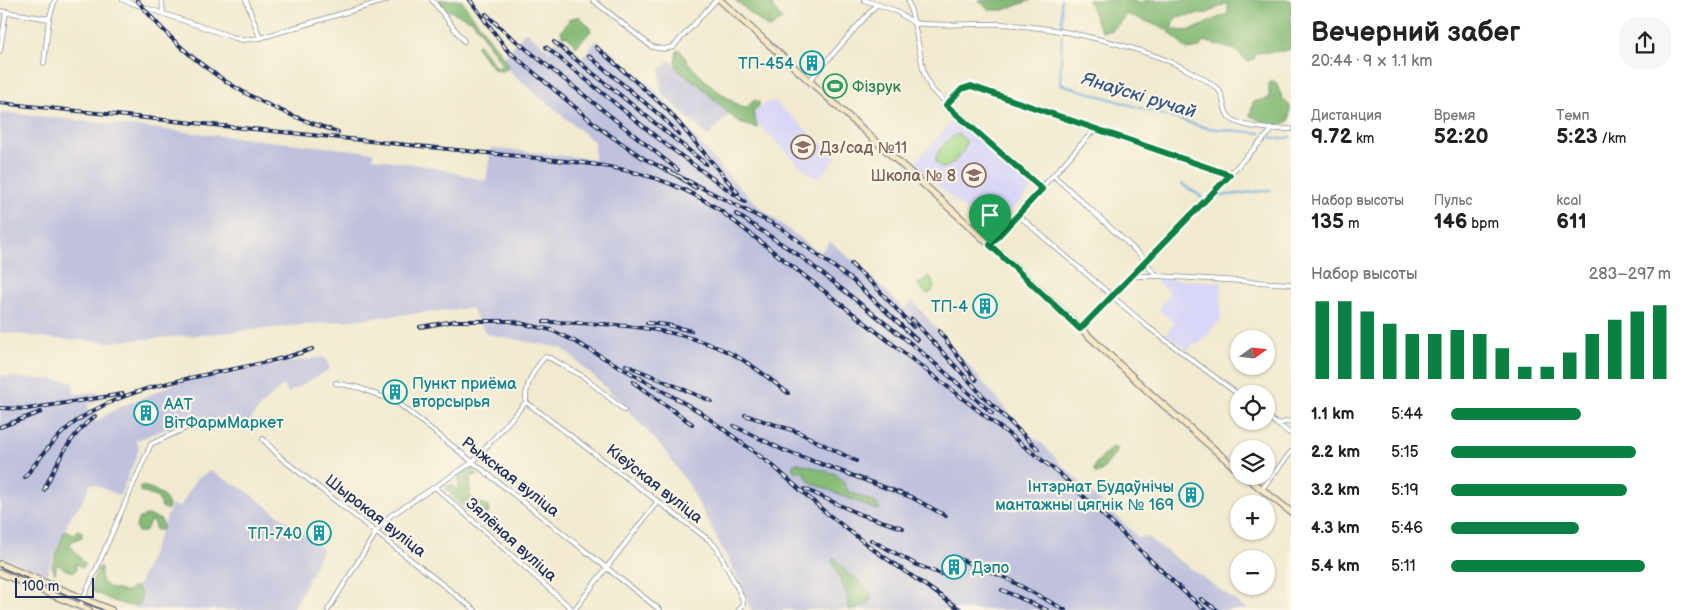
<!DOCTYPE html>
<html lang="ru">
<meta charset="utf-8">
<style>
body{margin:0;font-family:"Balsamiq Sans",sans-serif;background:#f6f6f6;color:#222;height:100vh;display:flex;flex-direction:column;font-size:19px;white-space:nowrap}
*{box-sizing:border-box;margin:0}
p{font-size:16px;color:#767676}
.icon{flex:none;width:28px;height:28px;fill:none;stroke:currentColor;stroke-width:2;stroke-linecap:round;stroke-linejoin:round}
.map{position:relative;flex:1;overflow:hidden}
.details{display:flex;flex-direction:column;background:#fff;width:400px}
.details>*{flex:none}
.needle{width:32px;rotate:75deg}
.controls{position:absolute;left:1230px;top:330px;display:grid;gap:10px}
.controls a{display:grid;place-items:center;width:45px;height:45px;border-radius:50%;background:#fff;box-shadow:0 1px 4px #0004;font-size:25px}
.scale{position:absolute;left:15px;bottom:12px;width:79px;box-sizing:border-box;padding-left:5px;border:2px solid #1b2f5e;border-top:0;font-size:14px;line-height:18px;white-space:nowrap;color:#1b2f5e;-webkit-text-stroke:4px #fcf5e5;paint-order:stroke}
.pin{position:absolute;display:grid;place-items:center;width:42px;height:42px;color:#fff;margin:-51px -21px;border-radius:50% 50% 50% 0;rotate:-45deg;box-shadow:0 0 5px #0007}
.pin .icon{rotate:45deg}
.round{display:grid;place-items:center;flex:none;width:52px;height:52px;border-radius:20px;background:#f6f6f6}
.overview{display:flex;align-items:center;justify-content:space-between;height:85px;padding:0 20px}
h1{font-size:28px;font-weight:700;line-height:38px}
.figures{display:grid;grid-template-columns:repeat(3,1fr);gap:8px;height:85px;padding:5px 20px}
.figures div{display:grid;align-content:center}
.figures b{font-size:21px;font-weight:700}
.figures small{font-size:14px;font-weight:400}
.figures p{font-size:14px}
.chart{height:140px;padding:10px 20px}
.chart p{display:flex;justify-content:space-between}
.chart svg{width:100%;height:90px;margin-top:5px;stroke:#0b8043;stroke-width:6}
ul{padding:0 20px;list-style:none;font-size:16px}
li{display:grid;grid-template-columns:80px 60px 1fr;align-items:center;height:38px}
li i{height:12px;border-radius:6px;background:#0b8043}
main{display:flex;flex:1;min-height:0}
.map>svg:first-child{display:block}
.built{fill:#d9d7f7}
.industrial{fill:#c0c2dd}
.green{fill:#a8db8a;stroke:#628574}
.forest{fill:#86bb76;stroke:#50756a;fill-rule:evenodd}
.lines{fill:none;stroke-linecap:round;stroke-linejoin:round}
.stream{stroke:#6caee0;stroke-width:2}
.minor-casing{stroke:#868c96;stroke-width:5.5}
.secondary-casing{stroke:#868c96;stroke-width:8}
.minor{stroke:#fff;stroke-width:4}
.secondary{stroke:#f8e8c3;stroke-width:5.5}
.tram{stroke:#1b2f5e;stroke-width:1}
.rail-casing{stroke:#1b2f5e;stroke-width:4}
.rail{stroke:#fcf5e5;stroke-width:2;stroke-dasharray:5.5;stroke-linecap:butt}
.route-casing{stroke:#fff;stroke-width:10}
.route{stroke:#0b8043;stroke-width:6}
.labels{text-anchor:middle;stroke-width:4.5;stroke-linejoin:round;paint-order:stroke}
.culture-label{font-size:16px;fill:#0d838f;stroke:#fcf5e5;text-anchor:end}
.leisure-label{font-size:16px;fill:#27864d;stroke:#fcf5e5;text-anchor:start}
.education-label{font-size:16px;fill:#785e54;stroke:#fcf5e5;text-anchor:start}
.street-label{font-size:16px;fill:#1b2f5e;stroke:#fcf5e5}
.water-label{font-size:18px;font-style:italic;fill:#335585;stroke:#fcf5e5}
</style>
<main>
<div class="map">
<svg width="1291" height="610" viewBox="0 0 1291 610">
<rect width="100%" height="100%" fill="#fcf5e5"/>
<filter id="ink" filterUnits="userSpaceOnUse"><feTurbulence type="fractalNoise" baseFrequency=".02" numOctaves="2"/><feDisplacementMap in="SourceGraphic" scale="10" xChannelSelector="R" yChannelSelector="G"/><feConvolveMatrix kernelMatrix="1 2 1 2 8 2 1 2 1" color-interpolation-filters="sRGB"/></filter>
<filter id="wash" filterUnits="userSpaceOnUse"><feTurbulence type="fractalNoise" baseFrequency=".0096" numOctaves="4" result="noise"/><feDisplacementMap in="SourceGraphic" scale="20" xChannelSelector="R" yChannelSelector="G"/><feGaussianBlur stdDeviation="1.12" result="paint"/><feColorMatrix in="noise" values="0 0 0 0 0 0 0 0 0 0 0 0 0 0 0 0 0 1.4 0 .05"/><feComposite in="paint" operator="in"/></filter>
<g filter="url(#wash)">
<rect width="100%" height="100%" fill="#f1eacf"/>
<path class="built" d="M774,101L837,157L819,179L806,171L751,118L764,103Z
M955,117L1035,186L990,232L914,164Z
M1159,279L1221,282V319L1199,344L1194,343L1188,350L1166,334L1175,323L1159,310L1170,292L1156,282Z"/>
<path class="industrial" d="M525,31L550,51L557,41L581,59L597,40L655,90L720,167L760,208L820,253L830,241L878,283L904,309L913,301L1026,432L1043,444L1058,461L1139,538L1147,537L1248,610H751L737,576L689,485L662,447L612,393L562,348L486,334L471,308L233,332L109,342L57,339L0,332V112L373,152V158L433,167L486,181L491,148L594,159V142L500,63Z
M669,60L732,111L708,136L661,93L660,71Z
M322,357L326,359L330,369L288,393L283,385L259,408L244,430L228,418L194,429L190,419L135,441L139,445L138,452L120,496L91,483L81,504L72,514L46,575L0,556V376L73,381L74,395L98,391L100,400L87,405L95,422L116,409L177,383L197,377Z
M210,471L245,490L323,549L293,610H141L130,605L172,505L180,507L196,479Z"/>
<path class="green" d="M958,134L966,140C967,151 952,167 942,168L936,163C934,152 949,138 958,134Z
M930,276L934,288L929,294L924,292L918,284Z"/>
<path class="forest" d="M439,0H461L507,62V68L503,71L495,70L478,50L477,45L479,44L496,67H500L502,64L473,21L441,7Z
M735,0H771L773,8L782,19L769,29Z
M978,0H1031L1004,10H989Z
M1088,0H1134L1142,3L1145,0H1291V49C1285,52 1265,52 1256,53L1254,59L1247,61L1235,50L1204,41L1199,48L1187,50L1166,29L1127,14L1113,30L1103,32L1098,25ZM1225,4L1228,5V14C1208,19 1195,36 1173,29L1172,25L1176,17L1208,13Z
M579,16L589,26L591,31L576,47L568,37L562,35L561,31L570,19Z
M680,50C692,72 719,93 741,107L746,108L754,100L759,102V106L753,113L758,128L739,123L697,83L679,71L675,62L677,51Z
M1273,81L1276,83L1283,99L1290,106L1289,121C1277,129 1262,121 1250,116L1253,102L1269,98V83Z
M1112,447L1116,448L1117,451L1101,472L1096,474L1094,470L1096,463Z
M798,463L836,474L843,481L848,491L876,503L880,509L877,510L810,482L803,471L797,473L793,470V465Z
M473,469L479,475L470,477V495L477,502L487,505L489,511L487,517C476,521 450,497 446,487L453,485L459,491V476L463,472Z
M140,486C152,487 168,495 169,508L167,510L162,507L158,498L140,491Z
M148,515L161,520L163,525L162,530H156L153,521H150L145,532H138L136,527L138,519Z
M65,530L75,534L77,530L82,532V537L72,541L70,545L86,565L82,568L76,563V570L74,572L66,570L57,564L55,574L52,566Z
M834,557L849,575L855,577L871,594L870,601L866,606H859L857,610H849L848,597L832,561Z
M101,567V581L110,588L126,592L136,586L142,595L140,604C128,610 107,598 94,592C89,585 95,575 98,568Z"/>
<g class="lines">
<path class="stream" d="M1061,0L1062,28
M1062,36L1060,84L1207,128L1260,133
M1271,137L1278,139L1291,137
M1182,184L1202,197
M1212,197L1271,190"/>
</g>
</g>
<g filter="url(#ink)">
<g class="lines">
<g class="minor-casing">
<path id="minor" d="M123,0L232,37L243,40L260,38L387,0
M162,0L163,13
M246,0L260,38
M432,0L464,41
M593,0L652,47L664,49L673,47L716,0
M864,0L894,10L914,23L924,73L931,89L1042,189
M908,0L914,23C945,27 971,23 1001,24C1052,27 1113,40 1161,58C1177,64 1205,78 1218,89C1224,96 1223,106 1227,114C1234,128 1276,130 1291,129
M0,11L49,19
M0,51L6,12
M44,63L49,19L55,0
M809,81L877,4
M946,105C956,95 963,84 978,88L1094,130L1230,175
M1054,176L1147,261L1150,269L1158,276L1291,284
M1018,215L1148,327L1239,395
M990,245L1094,130
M1134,276H1158
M1081,329L1273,129
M336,383L360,388L398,403L660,610
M526,402L709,540L717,548L742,597L743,605L739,610
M526,402C525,384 533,370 545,357L550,358L584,377L624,410
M1266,416L1277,424L1291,421
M1277,424L1291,434
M263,439L281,458L475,610
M435,487L573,610
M1262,489L1291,452
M80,606L151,444L188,427
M328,610L377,531L390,516L473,462L526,402
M574,610L658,501"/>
</g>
<g class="secondary-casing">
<path id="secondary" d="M720,0L1018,270L1151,394L1239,471
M1245,476L1291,512
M0,564L111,610
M0,573L89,610"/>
</g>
<use href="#minor" class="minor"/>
<use href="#secondary" class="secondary"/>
<path class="tram" d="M0,567L103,610"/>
<g class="rail-casing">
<path id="rail" d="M137,0C192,69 255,106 338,132
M470,0L507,50L601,129L643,158L781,228L852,280L917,340
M486,14L505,32L678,170
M554,42L706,164
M546,47L665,144L745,202
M596,47L667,109L738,193
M589,56L662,117L679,134
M0,103L584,163C635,170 673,180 717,208L1060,474L1182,590L1205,610
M673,173L696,188
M736,214L800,256L918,349L992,413
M851,264L875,286L913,327
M912,319L982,395L1038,449
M544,322C603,323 667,325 721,349C746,359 767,377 788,393
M647,323L667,325L691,331
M420,327L455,321H510L551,330L574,341L700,412L772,465L824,511L874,550L961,610
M939,331L976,380
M626,365L711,401
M633,382L692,424
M0,408L27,409L123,394
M745,415L798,432L856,461
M734,426L783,450L911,497L946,516
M0,427L41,412
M25,477C39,459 53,440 70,426C135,375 237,376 312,349
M805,489L859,514L903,528
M44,490C57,462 70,435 95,416
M871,540L917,565L941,574
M957,558L1006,578L1065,610
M1002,590L1047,610
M1201,599L1217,610"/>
</g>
<use href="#rail" class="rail"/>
</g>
</g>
<g class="lines" filter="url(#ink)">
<g class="route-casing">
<path id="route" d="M971,86L1230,175L1080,329L990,245L1042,189L946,105L962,89Z"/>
</g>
<use href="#route" class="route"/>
</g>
<defs>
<g id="building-ring" transform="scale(1.25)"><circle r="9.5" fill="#fcf5e5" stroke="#0f9aa8" stroke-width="1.5"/><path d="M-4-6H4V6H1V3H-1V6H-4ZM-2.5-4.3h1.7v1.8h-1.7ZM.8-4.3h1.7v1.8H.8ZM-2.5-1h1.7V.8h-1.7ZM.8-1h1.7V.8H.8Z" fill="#0f9aa8"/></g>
<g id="stadium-ring" transform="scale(1.25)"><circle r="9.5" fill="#fcf5e5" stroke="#2e9e5b" stroke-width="1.5"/><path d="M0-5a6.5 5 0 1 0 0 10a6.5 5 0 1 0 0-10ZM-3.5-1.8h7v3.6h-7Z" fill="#2e9e5b"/></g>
<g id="school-ring" transform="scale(1.25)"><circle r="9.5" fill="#fcf5e5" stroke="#8d6e63" stroke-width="1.5"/><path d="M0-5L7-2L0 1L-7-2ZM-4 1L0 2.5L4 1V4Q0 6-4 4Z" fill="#8d6e63"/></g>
</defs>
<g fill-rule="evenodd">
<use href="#building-ring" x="812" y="63"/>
<use href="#stadium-ring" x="835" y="86"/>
<use href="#school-ring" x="803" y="147"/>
<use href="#school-ring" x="974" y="175"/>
<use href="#building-ring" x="985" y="306"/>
<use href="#building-ring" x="395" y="392"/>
<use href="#building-ring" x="146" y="413"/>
<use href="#building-ring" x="1191" y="495"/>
<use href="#building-ring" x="319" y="533"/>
<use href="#building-ring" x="954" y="567"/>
</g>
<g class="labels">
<g class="culture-label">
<text x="794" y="69">ТП-454</text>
<text x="968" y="312">ТП-4</text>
<text x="412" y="389" text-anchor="start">Пункт приёма<tspan x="412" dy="18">вторсырья</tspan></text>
<text x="164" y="410" text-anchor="start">ААТ<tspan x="164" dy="18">ВітФармМаркет</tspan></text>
<text x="1174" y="492">Інтэрнат Будаўнічы<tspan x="1174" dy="18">мантажны цягнік № 169</tspan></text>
<text x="302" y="539">ТП-740</text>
<text x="972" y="573" text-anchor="start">Дэпо</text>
</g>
<g class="leisure-label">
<text x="852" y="92">Фізрук</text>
</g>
<g class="education-label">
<text x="820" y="153">Дз/сад №11</text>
<text x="956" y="181" text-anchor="end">Школа № 8</text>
</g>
<g class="street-label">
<text transform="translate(511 476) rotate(38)" y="6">Рыжская вуліца</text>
<text transform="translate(655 483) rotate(38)" y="6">Кіеўская вуліца</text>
<text transform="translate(376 515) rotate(38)" y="6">Шырокая вуліца</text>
<text transform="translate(512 539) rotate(42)" y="6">Зялёная вуліца</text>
</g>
<g class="water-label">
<text transform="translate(1139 95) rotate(17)" y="6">Янаўскі ручай</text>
</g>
</g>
</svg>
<div class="controls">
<a><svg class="needle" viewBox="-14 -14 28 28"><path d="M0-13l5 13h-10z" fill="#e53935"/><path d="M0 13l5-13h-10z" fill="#767676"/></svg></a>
<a><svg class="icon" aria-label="locate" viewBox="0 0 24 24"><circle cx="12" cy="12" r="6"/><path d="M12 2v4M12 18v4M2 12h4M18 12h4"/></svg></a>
<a><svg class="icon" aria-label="layers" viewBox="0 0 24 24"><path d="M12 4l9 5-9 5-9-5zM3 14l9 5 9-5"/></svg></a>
<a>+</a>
<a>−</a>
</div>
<div class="scale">100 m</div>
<div class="pin" style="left:990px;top:245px;background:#1e9e55"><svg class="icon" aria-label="arrive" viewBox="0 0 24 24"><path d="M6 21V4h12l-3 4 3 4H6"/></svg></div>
</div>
<section class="details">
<div class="overview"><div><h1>Вечерний забег</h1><p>20:44 · 9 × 1.1 km</p></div><a class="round"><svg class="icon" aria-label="share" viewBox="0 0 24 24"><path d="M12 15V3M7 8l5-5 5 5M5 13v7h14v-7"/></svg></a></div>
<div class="figures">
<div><p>Дистанция</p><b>9.72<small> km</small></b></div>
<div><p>Время</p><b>52:20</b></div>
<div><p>Темп</p><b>5:23<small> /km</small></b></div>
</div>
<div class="figures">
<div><p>Набор высоты</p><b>135<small> m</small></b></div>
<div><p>Пульс</p><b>146<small> bpm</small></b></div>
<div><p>kcal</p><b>611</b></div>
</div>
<div class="chart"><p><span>Набор высоты</span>283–297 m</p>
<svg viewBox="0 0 160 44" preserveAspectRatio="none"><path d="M5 44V6M15 44V6M25 44V11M35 44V17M45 44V22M55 44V22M65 44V20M75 44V22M85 44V29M95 44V38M105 44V38M115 44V31M125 44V22M135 44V15M145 44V11M155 44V8"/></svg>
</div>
<ul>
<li><b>1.1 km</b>5:44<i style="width:59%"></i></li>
<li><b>2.2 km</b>5:15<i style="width:84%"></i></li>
<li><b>3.2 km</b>5:19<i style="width:80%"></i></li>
<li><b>4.3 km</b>5:46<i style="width:58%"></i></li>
<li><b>5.4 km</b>5:11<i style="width:88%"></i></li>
</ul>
</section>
</main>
